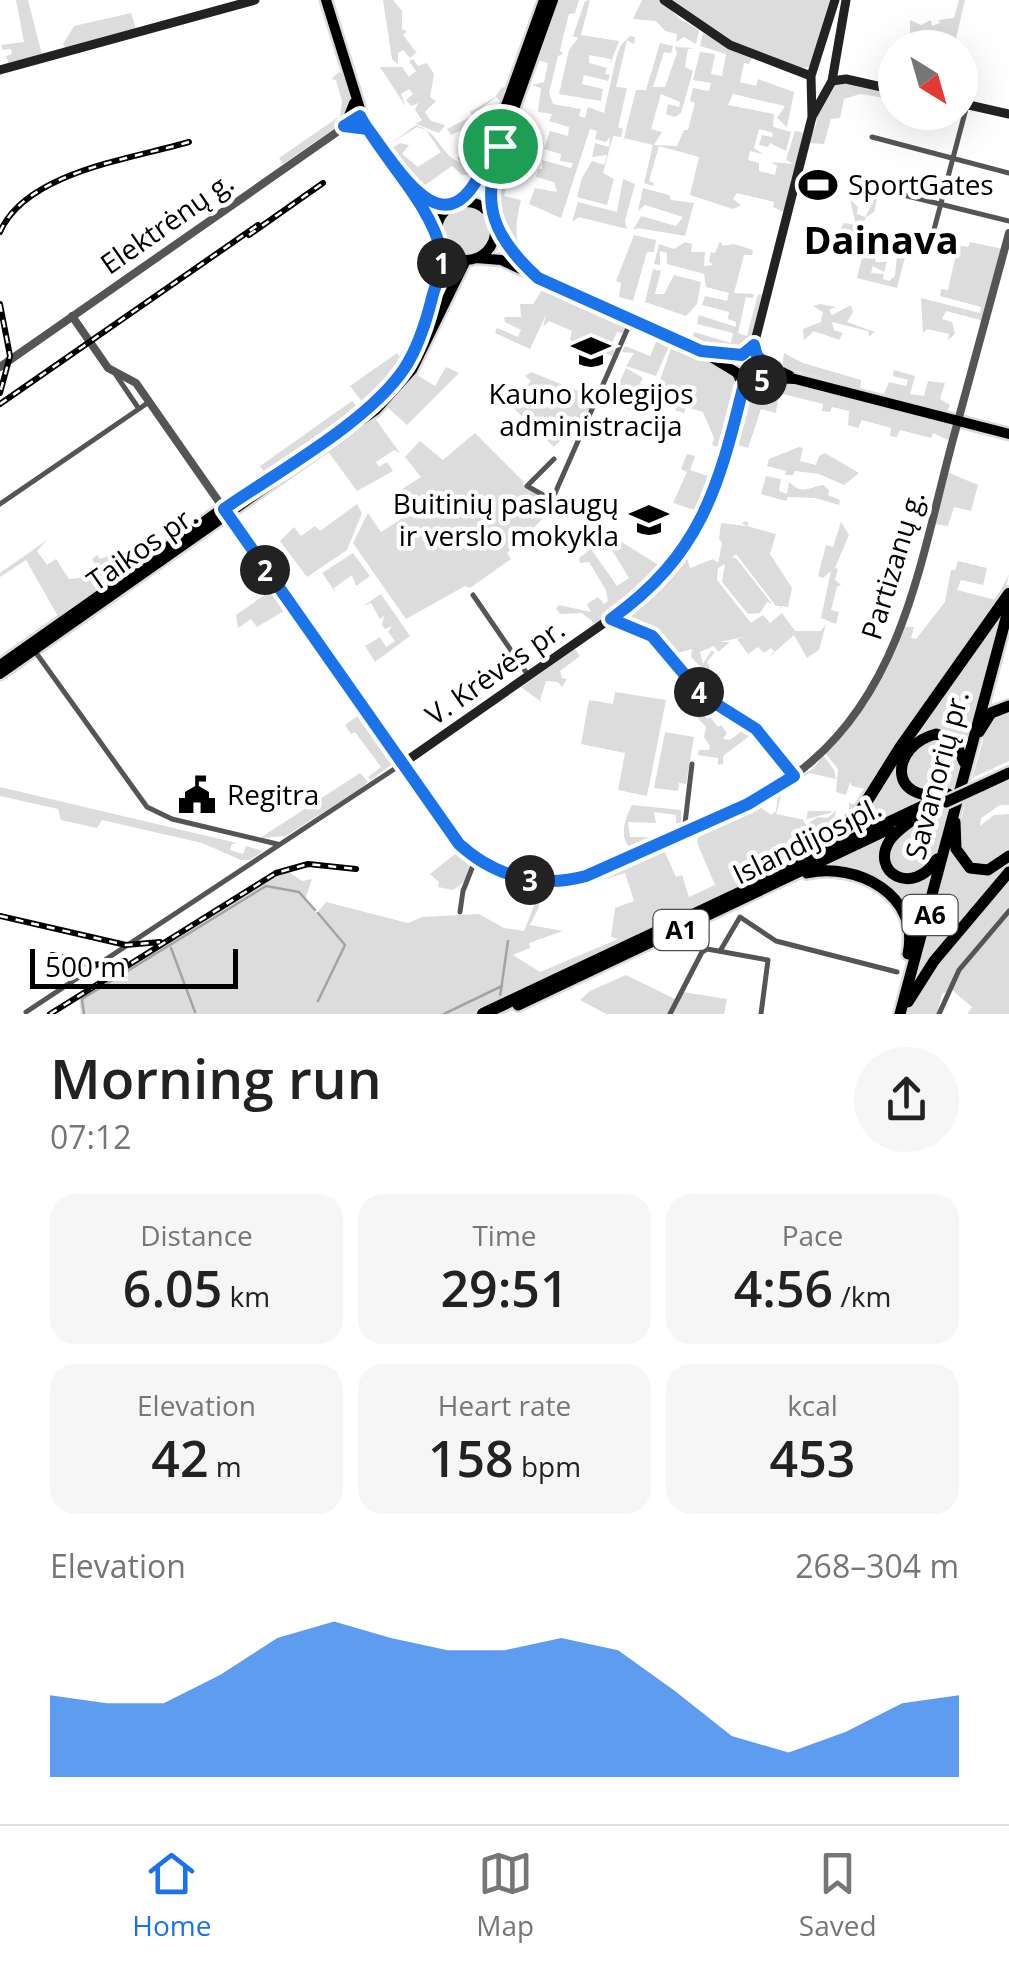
<!DOCTYPE html>
<meta charset="utf-8">
<style>
body{margin:0;font-family:"Open Sans",sans-serif;background:#f6f6f6;color:#222;height:100vh;display:flex;flex-direction:column;font-size:38px;white-space:nowrap}
*{box-sizing:border-box;margin:0}
p{font-size:32px;color:#767676}
.icon{flex:none;width:55px;height:55px;fill:none;stroke:currentColor;stroke-width:2;stroke-linecap:round;stroke-linejoin:round}
.map{position:relative;height:1014px;overflow:hidden}
.side{display:flex;flex-direction:column;background:#fff;flex:1}
.side>*{flex:none}
.needle{width:65px;rotate:143deg}
.tools{position:absolute;left:878px;top:30px;display:grid;gap:20px}
.tools a{display:grid;place-items:center;width:100px;height:100px;border-radius:50%;background:#fff;box-shadow:0 10px 40px #0002;font-size:50px}
.scale{position:absolute;left:30px;bottom:25px;width:208px;box-sizing:border-box;padding-left:10px;border:5px solid #000;border-top:0;font-size:28px;line-height:35px;white-space:nowrap;color:#000;-webkit-text-stroke:8px #fff;paint-order:stroke}
.pin{position:absolute;display:grid;place-items:center;width:85px;height:85px;color:#fff;margin:-42px;border:5px solid #fff;border-radius:50%;box-shadow:0 2px 10px #0007}
.km{position:absolute;width:50px;height:50px;margin:-25px;border-radius:50%;background:#222;color:#fff;font-size:28px;line-height:50px;text-align:center}
.round{display:grid;place-items:center;flex:none;width:105px;height:105px;border-radius:52px;background:#f6f6f6}
.overview{display:flex;align-items:center;justify-content:space-between;height:170px;padding:0 50px}
h1{font-size:55px;font-weight:600;line-height:75px}
.stats{display:grid;grid-template-columns:repeat(3,1fr);gap:15px;height:170px;padding:10px 50px}
.stats div{display:grid;align-content:center;border-radius:25px;background:#f6f6f6;text-align:center}
.stats b{font-size:50px;font-weight:600}
.stats small{font-size:28px;font-weight:400}
.stats p{font-size:28px}
.chart{height:280px;padding:20px 50px}
.chart p{display:flex;justify-content:space-between}
.chart svg{width:100%;height:180px;margin-top:10px;fill:#1a73e8;opacity:.7}
.tab-bar{display:flex;justify-content:space-around;align-items:center;height:140px;border-top:2px solid #e0e0e0;background:#fff;font-size:28px;color:#767676}
.tab-bar a{display:grid;justify-items:center;gap:5px}
.tab-bar .on{color:#1a73e8}
.map>svg:first-child{display:block}
.green{fill:#dcdcdc}
.lines{fill:none;stroke-linecap:round;stroke-linejoin:round}
.stream{stroke:#a3a3a3;stroke-width:2.5}
.primary-casing{stroke:#dbdbdb;stroke-width:15}
.trunk-casing{stroke:#dbdbdb;stroke-width:16}
.motorway-casing{stroke:#dbdbdb;stroke-width:18}
.minor{stroke:#555;stroke-width:5}
.tertiary{stroke:#555;stroke-width:8}
.secondary{stroke:#222;stroke-width:9}
.primary{stroke:#000;stroke-width:10}
.trunk{stroke:#000;stroke-width:11}
.motorway{stroke:#000;stroke-width:12}
.rail-casing{stroke:#000;stroke-width:6}
.rail{stroke:#fff;stroke-width:2.5;stroke-dasharray:8;stroke-linecap:butt}
.trunk-bridge-casing{stroke:#dbdbdb;stroke-width:16;stroke-linecap:butt}
.trunk-bridge{stroke:#000;stroke-width:11}
.route-casing{stroke:#fff;stroke-width:20}
.route{stroke:#1a73e8;stroke-width:12}
.labels{text-anchor:middle;stroke-width:9;stroke-linejoin:round;paint-order:stroke}
.shield{fill:#fff;stroke:#4c4c4c;stroke-width:2.5}
.shield-label{font-size:25px;font-weight:bold;fill:#000}
.poi-label{font-size:28px;fill:#000;stroke:#fff;text-anchor:start}
.street-label{font-size:28px;fill:#000;stroke:#fff}
.district-label{font-size:38px;font-weight:bold;fill:#000;stroke:#fff}
</style>
<div class="map">
<svg width="1009" height="1014" viewBox="0 0 1009 1014">
<rect width="100%" height="100%" fill="#fff"/>
<path class="green" d="M16,0H28L42,55L9,65L6,56L12,54L11,49L3,50L1,45L24,42Z
M383,0H393L402,11V29L407,31L403,35L416,52L421,48L410,58L403,50L398,53V64L392,59Z
M555,0H579L575,13L569,14L560,50L563,54L558,56L549,93L553,104L581,109L579,116L585,118L588,107L604,113L616,58L621,45L630,36L635,37L634,44L627,40L616,87L627,88L618,127L623,129L621,137L613,136L603,173L614,179L607,205L577,197L582,178L592,161L604,165L607,155L592,157L595,143L609,147L610,137L606,142L595,139L597,131L590,129L561,218L529,204L535,188L557,192L554,182L536,177L538,169H542V160L571,168L573,163L560,161L561,154L544,149L550,131L568,136L569,127L549,121L552,114L538,112L541,88L532,85L544,82L548,63L533,59Z
M590,0L581,35L619,41L610,65L611,59L589,55V63L607,68L605,74L610,75L608,81L584,75L582,84L603,89L601,101L559,94L569,50L578,38L573,36L585,1Z
M642,0H661L680,19L699,30L696,44L684,37L676,42L677,34L665,31L656,21L633,19Z
M667,0H833L811,66L804,68L727,41Z
M959,0H965L954,47L923,40L921,45L910,44V20L921,25L931,20L932,26L940,23L938,20L954,18Z
M131,13L136,29L67,48L63,44L74,26Z
M703,33L752,58L749,64L744,63L740,82L756,86L758,79L794,92L787,127L777,118L785,106L733,94L728,105L774,114L773,127L791,132L786,151L770,143L768,147L759,145L762,135L772,137L773,133L759,129L754,148L763,154L750,151L748,160L759,163V171L775,175L777,166L771,162L794,164L786,160L795,131L804,133L784,212L773,207L774,202L737,193L733,199L741,205L733,209L690,195L699,157L659,146L649,181L654,183L653,186L644,183L653,145L624,138L636,90H646L660,43L673,46L671,53L664,52L653,87H665L677,53L675,47L694,48L688,49L685,67L693,71L681,113L675,117L666,114L668,104L679,107L680,102L661,94L651,129L662,132L654,145L677,146L684,130H688L695,103L690,101L693,88L709,91L711,83L693,80L700,52L715,54L711,74L722,76L726,54L700,46Z
M413,59L418,66L427,63L434,74L430,97L436,101L425,112L431,121L445,125L439,133L416,124L422,120L415,110L418,103L411,106L406,100L413,94L409,89L401,94L406,107L380,67H402L409,77L416,71L409,61Z
M339,72L345,75L350,102L341,124L283,164L279,158L340,116L342,101L336,80L331,79Z
M837,81L886,93L885,98L860,94L844,99L840,118L831,119L824,144L809,143L817,121L814,119Z
M502,87L508,89L503,103L496,97L475,114L485,128L487,127L490,142L478,174L462,175L452,166L418,190L392,148L400,143L409,145L402,154L418,167L441,152L426,130L417,127L388,145L416,125C440,133 439,153 459,162L457,157H462L467,144L464,138L472,140L465,134L468,127L451,135L447,129L472,116L470,112L495,97Z
M509,126L514,128L507,162L513,164L504,196L521,200C512,234 514,265 551,276L550,280C514,257 494,232 492,188L499,190L506,181L493,176Z
M623,179L635,184L625,221L627,229L579,217L572,222L578,202L617,212Z
M643,188L669,195L671,200L694,203L685,236L638,228L633,230L641,216L676,226L683,217L645,205L638,211Z
M872,188L879,190L874,212L866,217L861,227L868,229L873,237L908,246L897,288L857,278L864,250L876,254L875,262H887L884,272L873,266L871,273L884,274L883,279L889,281L895,276L897,255L865,248L867,239L863,233L838,232L844,223L856,225L850,200L858,207L857,214L865,217L873,203Z
M439 230a27 27 0 1 1 54 0a27 27 0 1 1-54 0Z
M634,235L656,240L654,252H647L633,301L619,297L621,283L616,281Z
M720,241L723,246L734,244L753,250L752,255H744L734,293L754,294L753,298L746,297L738,333L747,336L758,294L762,295L751,346L745,351L717,352L692,343L694,332L731,343L733,333L697,324L699,315L736,327V322L728,319L729,312L702,305L705,296L727,301L729,293L706,287L704,274L667,264V253L660,251V265L654,264L659,244L674,249L685,242L692,244L691,252H705L704,266L713,265L709,261L711,252L715,253Z
M970,242L1003,249L984,321L946,311L942,319L952,322L955,334L948,340L949,334L927,329L923,333L921,298L980,313L981,307L940,296L941,289L948,290L958,245L968,247Z
M653,269L661,271L655,294H664L674,275L701,282L697,304L686,316L645,302Z
M544,287L627,324L624,333L617,332L612,343L618,346L614,357L570,340L572,331L549,321L543,327L546,315L530,349L495,333L497,328L518,337L521,330L505,322L504,317H521L520,304H533Z
M820,304L836,307L829,310L832,315L851,305L853,312L847,322L875,332L869,336L868,331L832,322L834,330L843,333L839,340L814,331L804,340L803,329L821,322L823,312L813,306Z
M632,326L671,342L656,376L626,366L634,353L622,352L625,346L650,356L656,342L630,330Z
M673,343L708,359L741,383L726,444L721,443L720,448L712,445L714,438L703,412L686,407L684,413L675,410L682,393L659,383Z
M397,353L404,363L369,403H363L350,386Z
M784,353L803,363L861,380L860,389L782,367Z
M446,367L459,373L407,425L385,405L414,373L435,386Z
M626,368L643,378L640,383L645,388L636,412L611,402Z
M894,370L915,376L910,394L924,396L928,381L945,383L940,399L950,405L946,413L884,394L889,382L906,386L908,380L893,376Z
M531,372L596,398L590,410L554,447L505,400L513,402L531,381L525,376Z
M753,382C781,383 801,387 824,391L948,423L953,429L950,441L933,433L931,438L900,430L897,437L890,436L891,428L862,420L858,428L848,425L849,411L832,407L830,412L822,411L823,404L779,393L776,413L761,409L748,448L732,443L745,390Z
M352,401L359,409L266,474L260,466Z
M374,417L400,453L394,450L376,462L379,467L387,462L393,471L357,491L327,450Z
M475,433L524,482L533,475L522,484L550,501L552,510L507,553L511,559L470,588L465,586L406,619L353,543L368,513L381,532L412,512L399,491L421,477L405,457L420,441L443,460Z
M799,447L803,448L800,461L816,465L819,456L825,453L859,473L844,485L819,474L795,471L793,475H785L786,471L767,466L769,459Z
M687,454L695,456L690,470L708,476L695,510L673,503L687,472L681,469Z
M947,472L978,485L971,511L954,507L948,526L933,524Z
M766,476L781,479L779,491L787,494L789,482C803,495 806,488 823,485L829,490L828,495L840,500L839,505L815,498L788,497L786,501L761,494Z
M357,504L362,513L347,550L307,577L280,541L294,527L301,536L315,526L320,531Z
M746,521L749,524L747,526L776,534L770,554L792,588L788,607L782,606L778,612L781,606H776L736,554L732,558H736L772,604L767,602L760,613L748,614L722,582L725,564L718,568L717,580L751,623L763,615L770,623L782,613L795,631H821L826,624L819,650L807,658L794,635L769,657L774,651L771,648L764,653L758,647L748,654L737,639L748,636L720,642H730L718,652L714,646L700,652L703,664L711,651L715,652L707,662L710,668L706,672L691,657L692,649L678,653L677,663L654,636L614,620L686,555L690,568L713,559L718,563L722,543L719,539L721,523L746,526L742,523Z
M841,522L849,535L835,568L838,569L835,580L841,585L837,587L831,610L839,612L836,624L821,618L831,571L823,578L818,576L826,545L833,547Z
M605,539L620,541L665,569L641,594L597,625L582,613L560,614L556,608L559,605L591,612L587,604L598,597L604,604L608,601L606,590L589,562L580,563L579,558L591,549L617,586L629,578Z
M47,540L37,551L47,565L56,559L69,579L79,578L96,566L92,559L97,555L100,559L113,554L119,564L104,575L109,583L60,620L26,560L0,577V573Z
M353,553L370,576L356,586L352,575L334,588L336,593L322,573Z
M958,561L987,568L983,585L961,580L957,590L992,599L996,600L1009,574L1003,599L860,810L822,849L476,1014H81L79,998L286,870L302,881L312,879L305,900L317,913L326,902L408,923L422,917L479,914L504,928L524,931L539,893V907L530,925L563,931L529,943L530,948L513,955L540,972L618,939L611,937L615,908L634,901L625,873L580,887L577,881L632,862L672,841L663,848L676,877L682,875L689,897L715,885L698,845L697,830L776,792L778,795L760,807L771,815L776,811L779,789L814,768L823,755L834,770L836,779L809,773L782,792L776,814L806,820L808,811H832L830,813L803,820L806,825L818,817L828,818L836,810L835,818L839,819L849,811V803L856,805L865,789L852,786L850,782L846,795L836,792L838,769L825,753L868,702L904,627H914L911,638L916,639L945,602L951,570H955Z
M270,591L284,611L257,627L251,619L238,628L236,615Z
M381,594L410,636L375,662L365,646L380,637L386,647L395,641L388,632L392,626L385,629L382,625L384,616L380,619L371,603L363,606Z
M1002,613L965,758L962,747L926,735L900,768L924,799L835,844Z
M575,649L580,656L560,671L562,678L567,679L562,687L558,682L546,681L540,700L544,704L521,687Z
M615,692L666,700L647,796L618,790L625,753L581,744L589,700L613,704Z
M702,697L712,705L700,710L707,719L710,717L718,727L721,725L727,733L723,739L730,740L746,728L752,734L723,756V764L718,765V758L698,755L699,750H709L710,746L704,737L706,727L688,708L692,704L697,707Z
M1009,707V761L972,778L989,720Z
M362,713L395,762L371,780L368,777L381,767L355,732L351,734L345,725Z
M665,732L694,737L686,784L679,783L678,791L654,788Z
M931,736H946L962,762L958,784L936,795L906,782V761Z
M360,773L368,782L361,788L286,836L260,838Z
M1009,782V805H1000L981,818L980,826L994,815L1009,814V854L991,867L965,864L958,835L966,798Z
M0,787L237,843L232,844L230,850L243,854L246,846L263,851L250,860H241L202,843L102,820L97,828L61,820L58,809L0,796Z
M952,804L936,858L910,879L888,863L891,842L923,818Z
M632,805L681,810V823H676V815L654,812L656,823L628,822L630,837H654L655,841L633,851C618,839 624,820 632,805Z
M897,829L887,841L892,877L933,869L913,943L882,885L810,872Z
M952,844L957,859L967,870L1009,859V870L916,981Z
M460,850L473,859L464,882L453,890L438,887L439,882L430,874Z
M1009,874V1014H967L972,1007L952,990L942,994L937,1014H907L913,996Z
M626,975L675,999L668,1014H606L580,1000L590,991Z
M683,992L727,999L724,1014H672Z"/>
<g class="lines">
<path class="stream" d="M318,913L345,945L318,1001
M171,948L195,1012
M500,997L508,941
M84,1014L82,999L266,886L299,892L315,910
M444,1014L502,986"/>
<g class="primary-casing">
<path id="primary" d="M326,0L365,125L419,196L435,204L455,203
M354,103L345,126L367,129
M414,197L435,234
M437 231a29 29 0 1 1 58 0a29 29 0 1 1-58 0Z
M456,203L481,175L544,0
M491,215V173L553,0
M496,223L515,256L528,270
M476,258L501,260L701,351L744,377L795,379L1009,434
M707,352L751,356L790,376
M0,665L378,399C406,370 451,284 440,244
M0,674L376,410L412,370L466,260"/>
</g>
<g class="trunk-casing">
<path id="trunk" d="M979,732L991,713L1009,706
M981,786L1009,773
M948,794C885,805 891,745 936,734L955,741L964,762
M922,814C911,821 898,829 890,840C869,872 913,898 937,859
M955,822L956,849L970,868L988,870L1009,856
M807,873C857,862 921,895 908,954
M908,1002L934,961L1009,872
M518,1005L889,829
M900,1014L1009,607"/>
</g>
<g class="motorway-casing">
<path id="motorway" d="M831,845L860,812L900,748L1009,594
M483,1014L928,804"/>
</g>
<path class="minor" d="M872,137L1009,173
M871,187L1009,221
M931,241L967,105
M116,375L139,409
M554,459L527,486L552,500L631,321
M0,504L149,402
M473,595L528,675
M611,619L655,638L702,695L729,715L756,729L794,775
M34,650L147,807L172,819L277,844
M684,832L692,764
M460,912L463,891L476,858
M720,951L740,917L776,941L897,972
M26,1012L402,764
M670,1014L702,952L707,949L768,960L761,1014
M939,1014L959,970L1009,911"/>
<path class="tertiary" d="M72,316L108,368L136,383L224,509
M0,367L360,116
M228,516L462,846C519,899 575,882 638,854C697,827 763,805 812,761C907,679 923,547 955,432C973,366 991,299 1009,233"/>
<path class="secondary" d="M664,0L730,45L811,76
M0,70L255,0
M832,81L846,79L895,90
M960,103L1009,114
M813,115L832,81L846,0
M761,360L754,345L812,117L811,76L835,0
M402,764L630,605L669,570L709,507L743,388L737,374"/>
<use href="#primary" class="primary"/>
<use href="#trunk" class="trunk"/>
<use href="#motorway" class="motorway"/>
<g class="rail-casing">
<path id="rail" d="M0,232C26,172 131,159 189,142
M249,235L323,183
M0,304L10,356L0,393
M0,404L258,225
M0,916L126,945L160,942
M52,955L92,965L125,961
M50,1014L276,873L308,864L356,869"/>
</g>
<use href="#rail" class="rail"/>
<g class="trunk-bridge-casing">
<path id="trunk-bridge" d="M946,802L981,786"/>
</g>
<use href="#trunk-bridge" class="trunk-bridge"/>
</g>
<g class="lines">
<g class="route-casing">
<path id="route" d="M500,146L493,143C454,256 412,191 368,129L344,126L360,116C385,162 429,201 442,253C445,267 435,284 432,298C426,322 418,348 404,369C368,422 277,472 224,509L459,844C494,876 539,889 586,876L748,804L794,776L756,729L702,695L652,636L611,619C700,555 718,490 743,388L752,381L768,380L774,370L757,356L754,345L742,355L701,351L538,278C493,237 480,205 500,146"/>
</g>
<use href="#route" class="route"/>
</g>
<defs>
<g id="stadium-bare" transform="scale(3)"><path d="M0-5a6.5 5 0 1 0 0 10a6.5 5 0 1 0 0-10ZM-3.5-1.8h7v3.6h-7Z" fill="#000" stroke="#fff" stroke-width="2.5" paint-order="stroke"/></g>
<g id="university-bare" transform="scale(3)"><path d="M0-5L7-2L0 1L-7-2ZM-4 1L0 2.5L4 1V4Q0 6-4 4Z" fill="#000" stroke="#fff" stroke-width="2.5" paint-order="stroke"/></g>
<g id="school-bare" transform="scale(3)"><path d="M0-5L7-2L0 1L-7-2ZM-4 1L0 2.5L4 1V4Q0 6-4 4Z" fill="#000" stroke="#fff" stroke-width="2.5" paint-order="stroke"/></g>
<g id="civic-bare" transform="scale(3)"><path d="M-.6-6.5H3V-4.5H.6V-3L4-1V1h2V6H-6V1h2V-1L-.6-3ZM-1.2 2.5V6h2.4V2.5Z" fill="#000" stroke="#fff" stroke-width="2.5" paint-order="stroke"/></g>
</defs>
<g fill-rule="evenodd">
<use href="#stadium-bare" x="818" y="185"/>
<use href="#university-bare" x="591" y="352"/>
<use href="#school-bare" x="649" y="520"/>
<use href="#civic-bare" x="197" y="795"/>
</g>
<g class="labels">
<g class="shield">
<rect x="902.5" y="895" width="55" height="40" rx="8"/>
<rect x="653.5" y="910" width="55" height="40" rx="8"/>
</g>
<g class="shield-label">
<text x="930" y="924">A6</text>
<text x="681" y="939">A1</text>
</g>
<g class="poi-label">
<text x="848" y="195">SportGates</text>
<text x="591" y="404" text-anchor="middle">Kauno kolegijos<tspan x="591" dy="32">administracija</tspan></text>
<text x="619" y="514" text-anchor="end">Buitinių paslaugų<tspan x="619" dy="32">ir verslo mokykla</tspan></text>
<text x="227" y="805">Regitra</text>
</g>
<g class="street-label">
<text transform="translate(167 223) rotate(-35)" y="10">Elektrėnų g.</text>
<text transform="translate(142 548) rotate(-35)" y="10">Taikos pr.</text>
<text transform="translate(893 565) rotate(-73)" y="10">Partizanų g.</text>
<text transform="translate(495 672) rotate(-35)" y="10">V. Krėvės pr.</text>
<text transform="translate(937 775) rotate(-75)" y="10">Savanorių pr.</text>
<text transform="translate(807 841) rotate(-26)" y="10">Islandijos pl.</text>
</g>
<g class="district-label">
<text x="881" y="254">Dainava</text>
</g>
</g>
</svg>
<div class="tools">
<a><svg class="needle" viewBox="-14 -14 28 28"><path d="M0-13l5 13h-10z" fill="#e53935"/><path d="M0 13l5-13h-10z" fill="#767676"/></svg></a>
</div>
<div class="scale">500 m</div>
<div class="pin" style="left:500px;top:146px;background:#1e9e55"><svg class="icon" aria-label="arrive" viewBox="0 0 24 24"><path d="M6 21V4h12l-3 4 3 4H6"/></svg></div>
<b class="km" style="left:442px;top:263px">1</b>
<b class="km" style="left:265px;top:570px">2</b>
<b class="km" style="left:530px;top:880px">3</b>
<b class="km" style="left:699px;top:692px">4</b>
<b class="km" style="left:762px;top:380px">5</b>
</div>
<section class="side">
<div class="overview"><div><h1>Morning run</h1><p>07:12</p></div><a class="round"><svg class="icon" aria-label="share" viewBox="0 0 24 24"><path d="M12 15V3M7 8l5-5 5 5M5 13v7h14v-7"/></svg></a></div>
<div class="stats">
<div><p>Distance</p><b>6.05<small> km</small></b></div>
<div><p>Time</p><b>29:51</b></div>
<div><p>Pace</p><b>4:56<small> /km</small></b></div>
</div>
<div class="stats">
<div><p>Elevation</p><b>42<small> m</small></b></div>
<div><p>Heart rate</p><b>158<small> bpm</small></b></div>
<div><p>kcal</p><b>453</b></div>
</div>
<div class="chart"><p><span>Elevation</span>268–304 m</p>
<svg viewBox="0 0 160 44" preserveAspectRatio="none"><path d="M0 44V24L10 26L20 26L30 19L40 10L50 6L60 10L70 13L80 13L90 10L100 13L110 23L120 34L130 38L140 33L150 26L160 24V44z"/></svg>
</div>
</section>
<nav class="tab-bar">
<a class="on"><svg class="icon" aria-label="home" viewBox="0 0 24 24"><path d="M3 11l9-7 9 7M6 9v11h12V9"/></svg>Home</a>
<a><svg class="icon" aria-label="map" viewBox="0 0 24 24"><path d="M3 6l6-2 6 2 6-2v14l-6 2-6-2-6 2zM9 4v14M15 6v14"/></svg>Map</a>
<a><svg class="icon" aria-label="saved" viewBox="0 0 24 24"><path d="M7 4h10v16l-5-4-5 4z"/></svg>Saved</a>
</nav>
